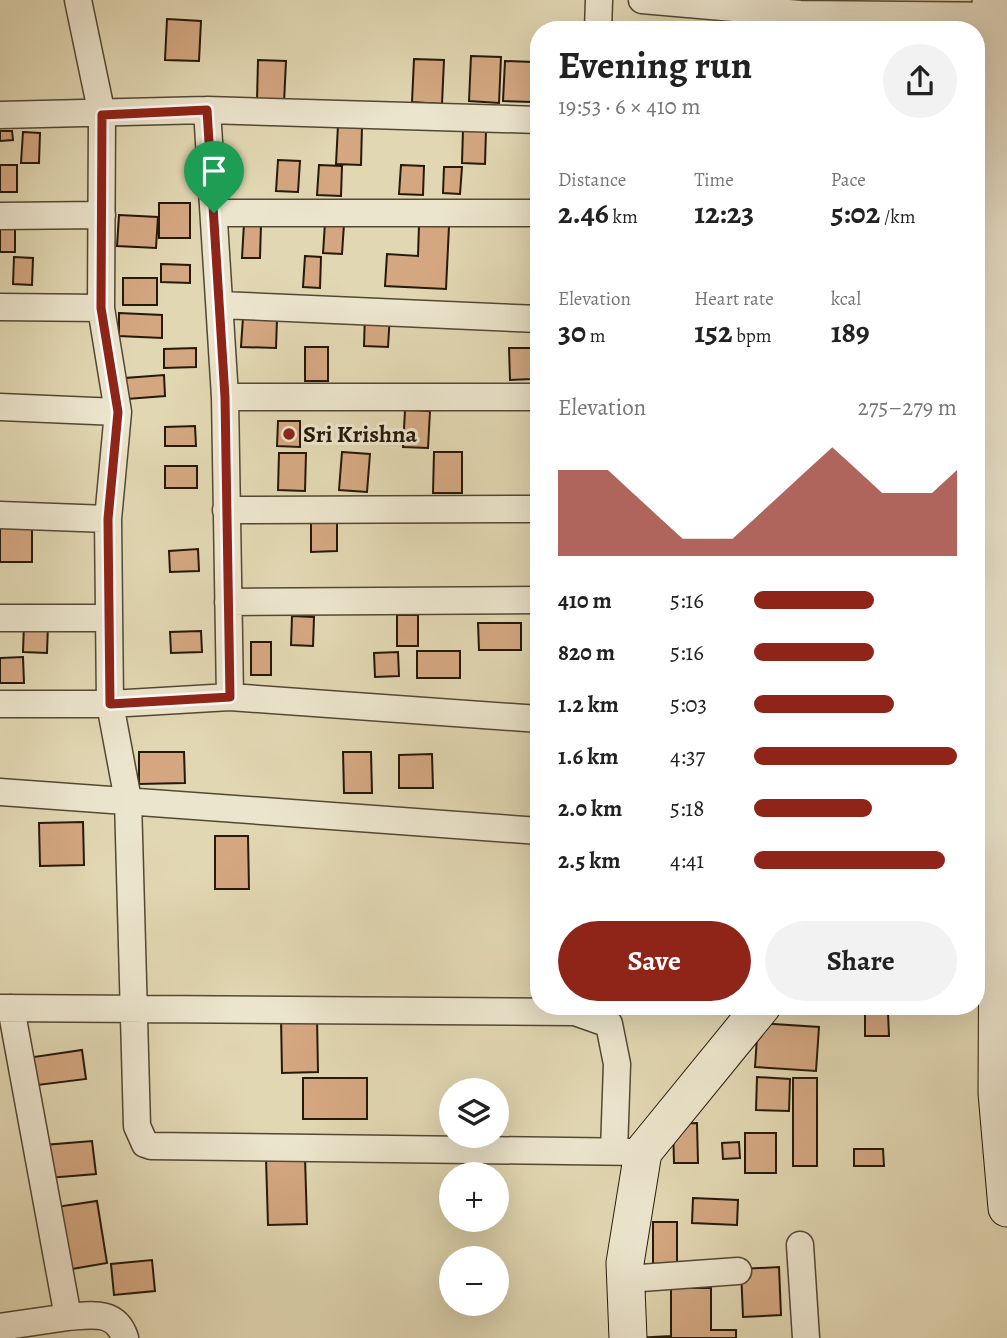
<!DOCTYPE html>
<meta charset="utf-8">
<style>
body{margin:0;font-family:Alegreya,serif;background:#f2f2f2;color:#222;height:100vh;display:flex;flex-direction:column;font-size:26px;white-space:nowrap}
*{box-sizing:border-box;margin:0}
p{font-size:23px;color:#767676}
.icon{flex:none;width:38px;height:38px;fill:none;stroke:currentColor;stroke-width:2;stroke-linecap:round;stroke-linejoin:round}
.map{position:relative;flex:1;overflow:hidden}
.details{position:absolute;left:530px;top:21px;width:455px;height:994px;display:flex;flex-direction:column;background:#fff;border-radius:28px;box-shadow:0 7px 28px #0002}
.details>*{flex:none}
.controls{position:absolute;left:439px;top:1078px;display:grid;gap:14px}
.controls a{display:grid;place-items:center;width:70px;height:70px;border-radius:50%;background:#fff;box-shadow:0 7px 28px #0002;font-size:35px}
.pin{position:absolute;display:grid;place-items:center;width:60px;height:60px;color:#fff;margin:-72px -30px;border-radius:50% 50% 50% 0;rotate:-45deg;box-shadow:0 0 7px #0007}
.pin .icon{rotate:45deg}
.round{display:grid;place-items:center;flex:none;width:74px;height:74px;border-radius:37px;background:#f2f2f2}
.summary{display:flex;align-items:center;justify-content:space-between;height:119px;padding:0 28px}
h1{font-size:38px;font-weight:700;line-height:52px}
.figures{display:grid;grid-template-columns:repeat(3,1fr);gap:10px;height:119px;padding:7px 28px}
.figures div{display:grid;align-content:center}
.figures b{font-size:30px;font-weight:700}
.figures small{font-size:19px;font-weight:400}
.figures p{font-size:19px}
.chart{height:196px;padding:14px 28px}
.chart p{display:flex;justify-content:space-between}
.chart svg{width:100%;height:126px;margin-top:7px;fill:#8f2418;opacity:.7}
.action{display:flex;gap:14px;margin-top:auto;padding:14px 28px}
.action a{flex:1;height:80px;border-radius:42px;background:#8f2418;color:#fff;font-size:28px;font-weight:700;line-height:80px;text-align:center}
.action a+a{background:#f2f2f2;color:#222}
ul{padding:0 28px;list-style:none;font-size:23px}
li{display:grid;grid-template-columns:112px 84px 1fr;align-items:center;height:52px}
li i{height:18px;border-radius:9px;background:#8f2418}
.map>svg:first-child{display:block}
.building{fill:#d4a781;stroke:#251909;stroke-width:2}
.lines{fill:none;stroke-linecap:round;stroke-linejoin:round}
.street-casing{stroke:#544833;stroke-width:29}
.secondary-casing{stroke:#251909;stroke-width:39}
.street{stroke:#ece5cd;stroke-width:26}
.secondary{stroke:#ece5cd;stroke-width:37}
.route-casing{stroke:#fff;stroke-width:14}
.route{stroke:#8f2418;stroke-width:9}
.poi-dot{fill:#8f2418;stroke:#ece5cd;stroke-width:2.5}
.labels{text-anchor:middle;stroke-width:6;stroke-linejoin:round;paint-order:stroke}
.poi-label{font-size:24px;font-weight:bold;fill:#251909;stroke:#ece5cd;text-anchor:start}
</style>
<div class="map">
<svg width="1007" height="1338" viewBox="0 0 1007 1338">
<rect width="100%" height="100%" fill="#e1d7b2"/>
<filter id="stains"><feTurbulence type="fractalNoise" baseFrequency=".00286" numOctaves="4"/><feColorMatrix values="0 0 0 0 .2 0 0 0 0 .09 0 0 0 0 .02 0 0 0 .5 -.17"/></filter>
<radialGradient id="worn" r=".72"><stop offset=".6" stop-color="#630" stop-opacity="0"/><stop offset="1" stop-color="#630" stop-opacity=".3"/></radialGradient>
<path class="building" d="M167,19L201,21L199,61L165,60Z
M471,56L501,57L499,103L469,101Z
M414,59L444,60L442,104L412,102Z
M258,60L286,61L284,103L257,101Z
M505,61L533,62L532,102L503,101Z
M338,125L362,126L361,165L336,164Z
M463,129L486,130L485,164L462,163Z
M0,131H12L13,140L0,141Z
M23,132L40,133L39,163H21Z
M278,160L300,161L298,192L276,191Z
M0,165H17V192H0Z
M319,165L342,166L341,196L317,195Z
M401,165L424,166L423,195L399,194Z
M444,167H462L460,194L443,193Z
M159,203H190V238H159Z
M119,215L158,217L156,248L117,246Z
M0,221L15,222V252H0Z
M244,223L261,224L260,258H242Z
M325,223L344,224L342,254L323,253Z
M419,225L449,226L446,289L385,286L387,254L418,256Z
M305,256L321,257L320,288L303,287Z
M14,257L33,258L32,285L13,284Z
M161,264L190,265V283L161,282Z
M123,278H157V305H123Z
M365,312L390,314L388,347L364,346Z
M119,313L162,315V338L119,336Z
M243,317L277,319L276,348L241,347Z
M305,347H328V381H305Z
M196,348V367L164,368V349Z
M509,348H531V379L510,380Z
M164,375L165,396L127,399L125,378Z
M405,410L430,411L428,448L403,447Z
M278,421H300V447L277,446Z
M195,426L196,446H165V427Z
M342,452L370,454L367,492L339,490Z
M434,452H462V493H433Z
M279,453H306L305,491L278,490Z
M165,466H197V488H165Z
M337,517V551L311,552V518Z
M0,520H32V562H0Z
M198,549L199,571L170,572L169,551Z
M397,615H418V646H397Z
M292,616L314,617L313,646L291,645Z
M24,623L48,624L47,653L23,652Z
M478,623H521V650H479Z
M201,631L202,652L171,653L170,632Z
M251,642H271V675H251Z
M417,651H460V678H417Z
M398,652L399,676L375,677L374,653Z
M23,657L24,683H0V658Z
M139,752H184L185,783L139,784Z
M343,752H371L372,793H344Z
M432,754L433,788H399V755Z
M83,822L84,865L40,866L39,823Z
M215,836H248L249,889H215Z
M865,1013H888L889,1036H865Z
M281,1017H317L318,1072L282,1073Z
M758,1023L819,1027L816,1071L755,1067Z
M82,1050L86,1079L30,1086L27,1058Z
M757,1077L790,1079L789,1111L756,1110Z
M303,1078H367V1119H303Z
M793,1078H817V1166H793Z
M697,1123L698,1163H674L673,1124Z
M745,1133H776V1173H745Z
M92,1141L96,1174L48,1178L44,1145Z
M739,1142L740,1158L723,1159L722,1143Z
M854,1149H883L884,1166H854Z
M305,1157L307,1224L268,1225L266,1158Z
M693,1198L738,1200L737,1225L692,1223Z
M97,1201L107,1263L66,1270L56,1207Z
M653,1222H677V1268H653Z
M152,1260L155,1291L114,1295L111,1264Z
M779,1267L781,1315L743,1317L741,1269Z
M671,1288H711V1330H736V1338H635L671,1336Z"/>
<g class="lines">
<g class="street-casing">
<path id="street" d="M78,0L102,115L101,308L118,412L108,519L110,704L128,800L137,1126L145,1144L151,1146L643,1152
M642,0L800,14L1007,16
M598,30L599,0
M207,110L225,397L230,697
M0,115L207,110L539,120
M214,213H539
M0,216L102,215
M220,305L539,319
M0,307L101,308
M225,397H539
M0,407L118,412
M226,510L539,509
M0,515L108,519
M228,602L539,600
M0,618H109
M0,704H110L230,697L539,719
M0,792L539,831
M0,1008L575,1012L609,1024L617,1064L614,1151
M800,1245L806,1338
M627,1279L738,1271
M68,1317C92,1315 116,1310 125,1338
M0,1327L68,1317L11,1008"/>
</g>
<g class="secondary-casing">
<path id="secondary" d="M991,0L992,273L1000,479L997,1093L1007,1208
M628,1338L625,1263L643,1152L762,1006"/>
</g>
<use href="#street" class="street"/>
<use href="#secondary" class="secondary"/>
</g>
<g class="lines">
<g class="route-casing">
<path id="route" d="M207,110L225,397L230,697L110,704L108,519L118,412L101,308L102,115Z"/>
</g>
<use href="#route" class="route"/>
</g>
<circle class="poi-dot" cx="289" cy="434" r="7"/>
<g class="labels">
<g class="poi-label">
<text x="303" y="442">Sri Krishna</text>
</g>
</g>
<rect width="100%" height="100%" filter="url(#stains)"/>
<rect width="100%" height="100%" fill="url(#worn)"/>
</svg>
<div class="controls">
<a><svg class="icon" aria-label="layers" viewBox="0 0 24 24"><path d="M12 4l9 5-9 5-9-5zM3 14l9 5 9-5"/></svg></a>
<a>+</a>
<a>−</a>
</div>
<div class="pin" style="left:214px;top:213px;background:#1e9e55"><svg class="icon" aria-label="arrive" viewBox="0 0 24 24"><path d="M6 21V4h12l-3 4 3 4H6"/></svg></div>
<section class="details">
<div class="summary"><div><h1>Evening run</h1><p>19:53 · 6 × 410 m</p></div><a class="round"><svg class="icon" aria-label="share" viewBox="0 0 24 24"><path d="M12 15V3M7 8l5-5 5 5M5 13v7h14v-7"/></svg></a></div>
<div class="figures">
<div><p>Distance</p><b>2.46<small> km</small></b></div>
<div><p>Time</p><b>12:23</b></div>
<div><p>Pace</p><b>5:02<small> /km</small></b></div>
</div>
<div class="figures">
<div><p>Elevation</p><b>30<small> m</small></b></div>
<div><p>Heart rate</p><b>152<small> bpm</small></b></div>
<div><p>kcal</p><b>189</b></div>
</div>
<div class="chart"><p><span>Elevation</span>275–279 m</p>
<svg viewBox="0 0 160 44" preserveAspectRatio="none"><path d="M0 44V14L10 14L20 14L30 22L40 30L50 38L60 38L70 38L80 30L90 22L100 14L110 6L120 14L130 22L140 22L150 22L160 14V44z"/></svg>
</div>
<ul>
<li><b>410 m</b>5:16<i style="width:59%"></i></li>
<li><b>820 m</b>5:16<i style="width:59%"></i></li>
<li><b>1.2 km</b>5:03<i style="width:69%"></i></li>
<li><b>1.6 km</b>4:37<i style="width:100%"></i></li>
<li><b>2.0 km</b>5:18<i style="width:58%"></i></li>
<li><b>2.5 km</b>4:41<i style="width:94%"></i></li>
</ul>
<div class="action"><a>Save</a><a>Share</a></div>
</section>
</div>
